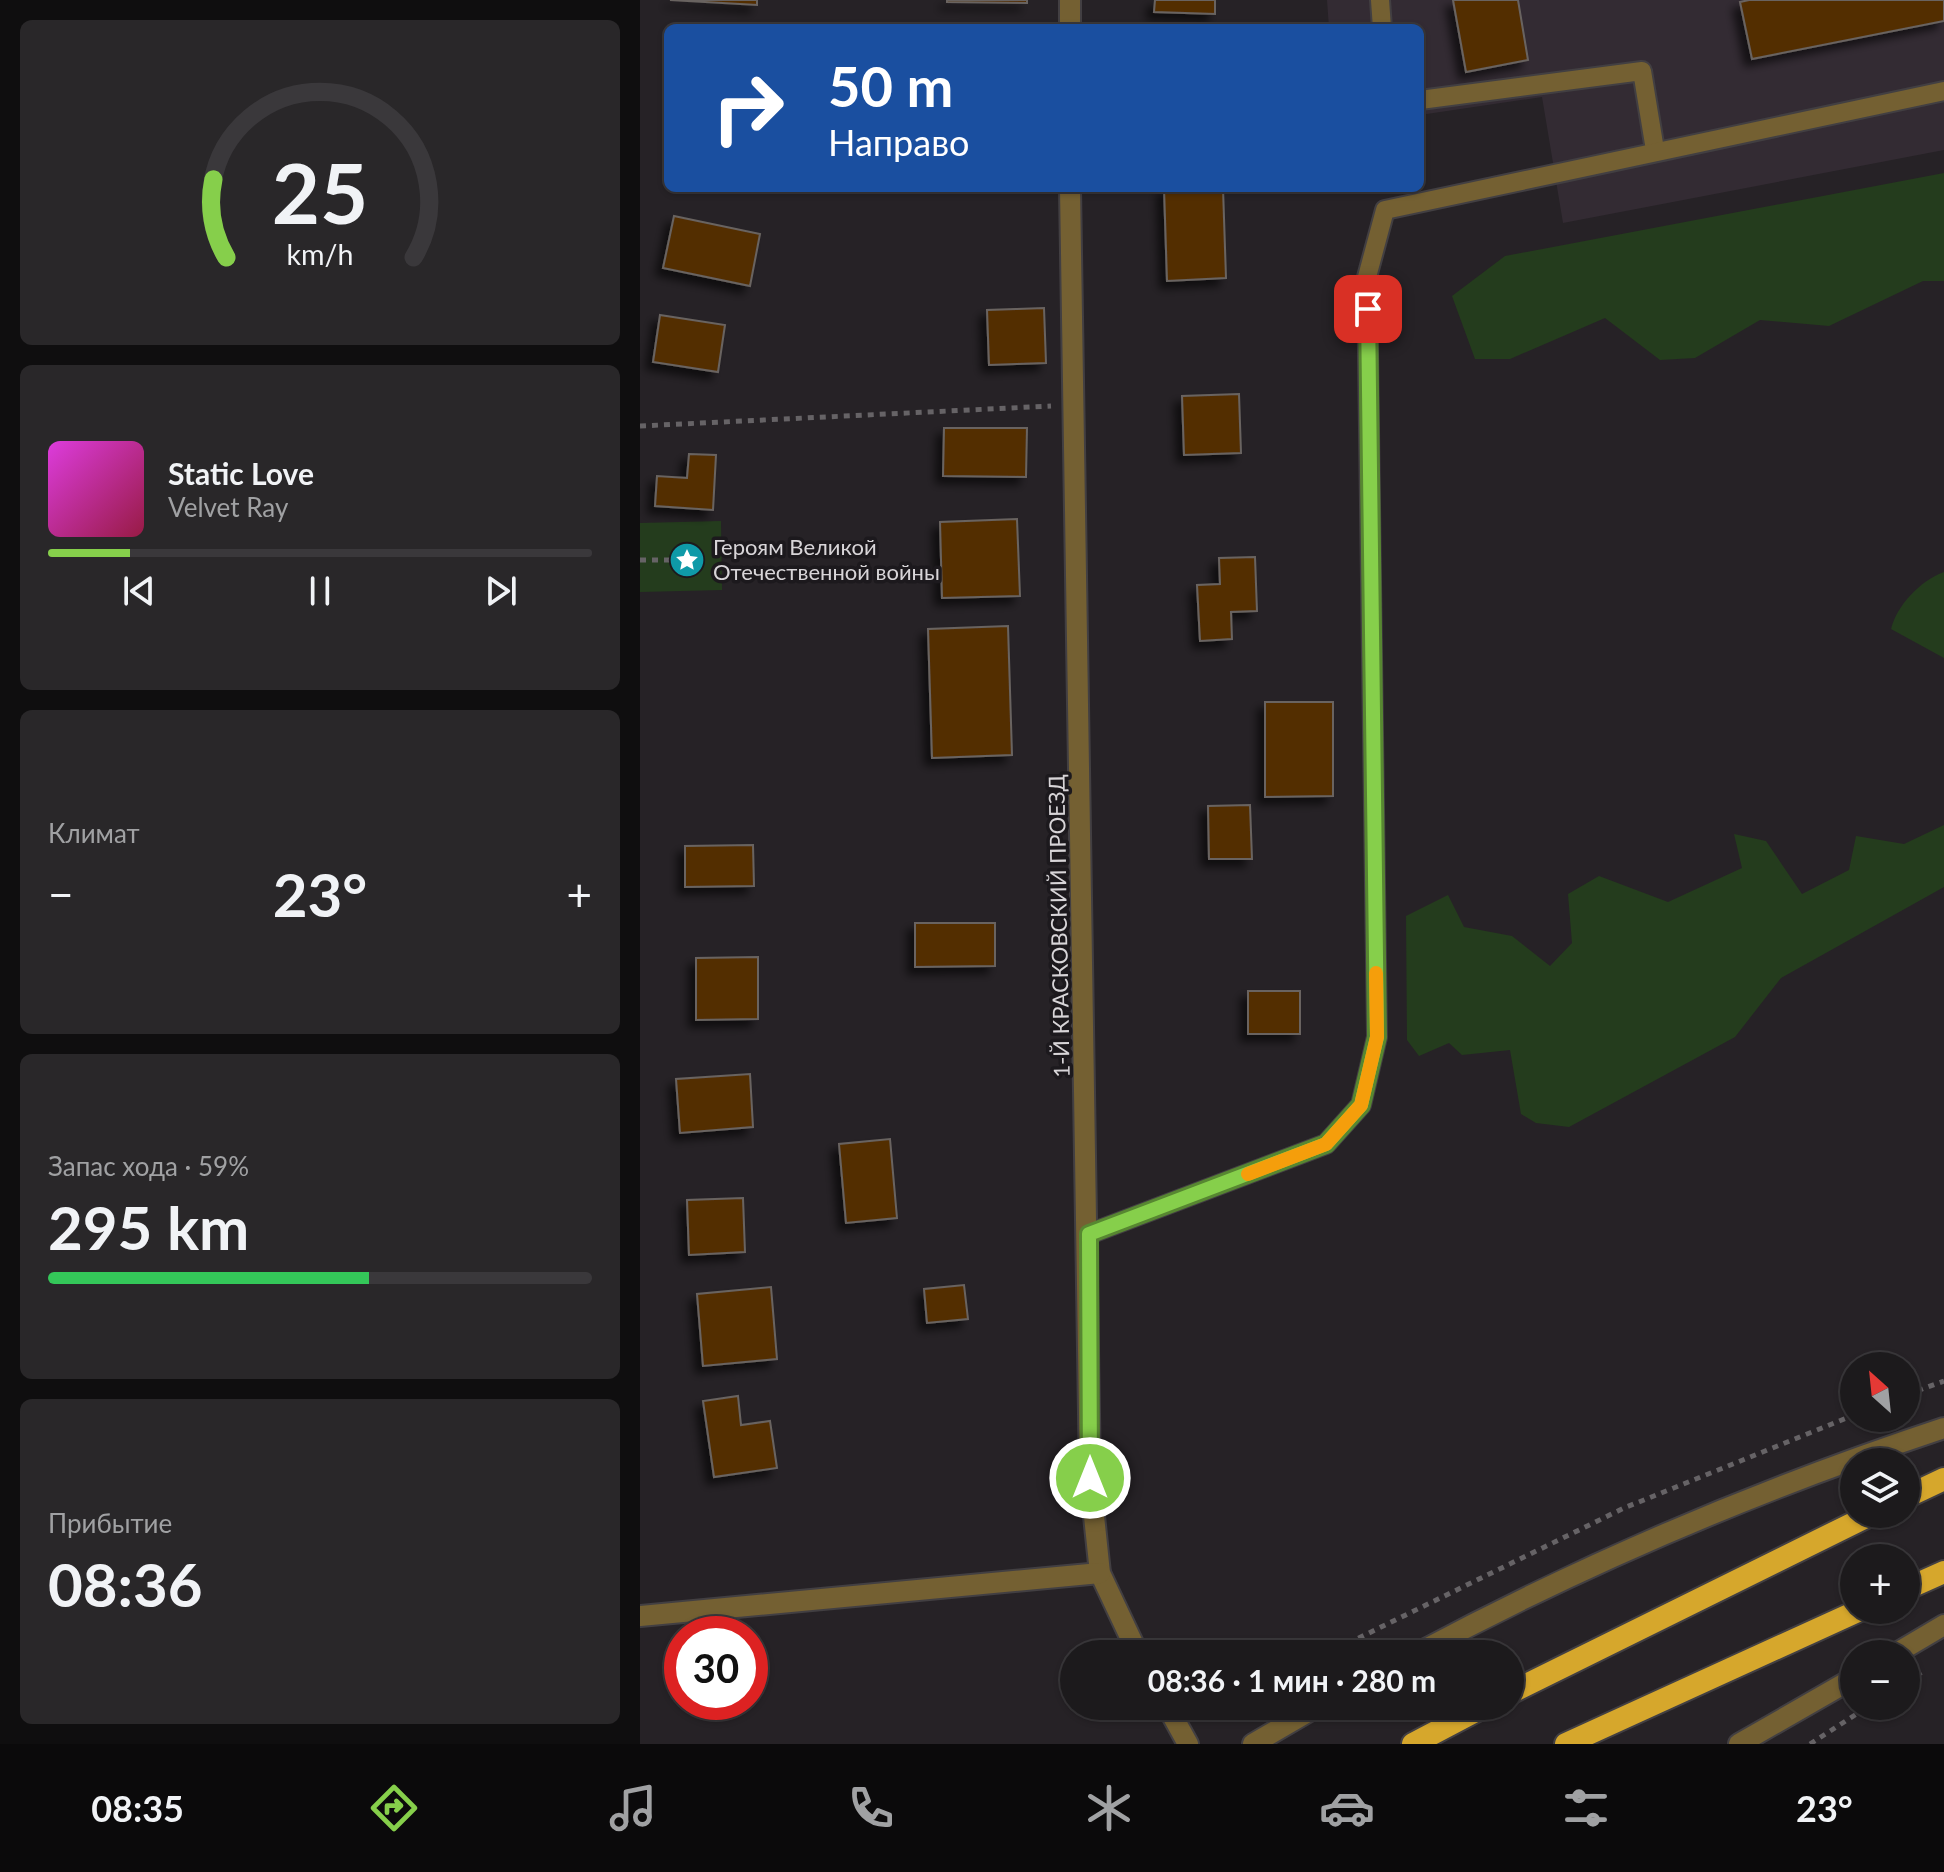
<!DOCTYPE html>
<html lang="ru">
<head>
<meta charset="utf-8">
<style>
  :root { --surface:#1c1a1c; --page:#292729; --text:#f1f3f6; --muted:#a0a1a3; --line:#3a383b; --accent:#86cf4b }
  body { margin:0; font-family:Lato,sans-serif; background:var(--page); color:var(--text); height:100vh; display:flex; flex-direction:column; font-size:30px; white-space:nowrap }
  * { box-sizing:border-box; margin:0 }
  p { font-size:26px; color:var(--muted) }
  .icon { flex:none; width:44px; height:44px; fill:none; stroke:currentColor; stroke-width:2; stroke-linecap:round; stroke-linejoin:round }
  .map { position:relative; flex:1; overflow:hidden }
  .panel { display:flex; flex-direction:column; gap:20px; padding:20px; background:#0f0e0f; width:640px }
  .panel>* { flex:none }
  .hud { position:absolute; left:24px; top:24px; width:760px; height:168px; border-radius:12px; box-shadow:0 2px 6px #0004,0 0 0 2px var(--line); background:#1a4fa0; color:#fff; overflow:hidden }
  .needle { width:52px; rotate:333deg }
  .tools { position:absolute; left:1200px; top:1352px; display:grid; gap:16px }
  .tools a { display:grid; place-items:center; width:80px; height:80px; border-radius:50%; background:var(--surface); box-shadow:0 2px 6px #0004,0 0 0 2px var(--line); font-size:40px }
  .speed { position:absolute; left:24px; top:1616px; display:flex; gap:16px; font-size:40px; font-weight:700; text-align:center }
  .speed>* { display:grid; place-content:center; width:104px; height:104px; border-radius:50%; background:var(--surface); box-shadow:0 2px 6px #0004,0 0 0 2px var(--line); line-height:1 }
  .speed .limit { border:12px solid #d22; background:#fff; color:#111 }
  .pin { position:absolute; display:grid; place-items:center; width:68px; height:68px; color:#fff; margin:-34px; border-radius:16px; box-shadow:0 4px 12px #0006 }
  .me { position:absolute; width:88px; margin:-44px; rotate:0deg; stroke-linejoin:round; filter:drop-shadow(0 0 6px #0008) }
  .turn { display:flex; align-items:center; gap:28px; height:168px; padding:0 32px; font-size:36px }
  .turn .icon { width:104px; height:104px; stroke-width:2.5 }
  .turn b { display:block; font-size:56px; line-height:68px }
  .big { font-size:60px; font-weight:700; line-height:1.1 }
  .panel .card { flex:1; display:flex; flex-direction:column; justify-content:center; gap:12px; min-width:0; padding:0 28px; border-radius:12px; background:var(--page) }
  .panel .dial { align-items:center; gap:0 }
  .dial svg { height:208px; overflow:visible; fill:none; stroke:var(--line); stroke-width:7; stroke-linecap:round; text-anchor:middle }
  .dial text { fill:var(--text); stroke:none }
  .song { display:flex; align-items:center; gap:24px }
  .cover { width:96px; height:96px; border-radius:12px; background:linear-gradient(135deg,hsl(300 70% 55%),hsl(340 70% 35%)) }
  .played { height:8px; border-radius:4px; background:linear-gradient(90deg,var(--accent) 15%,var(--line) 15%) }
  .keys { display:flex; justify-content:space-around; direction:ltr }
  .heat { display:flex; justify-content:space-between; align-items:center; font-size:44px; direction:ltr }
  .charge { height:12px; border-radius:6px; background:linear-gradient(90deg,#34c759 59%,var(--line) 0) }
  .trip { position:absolute; left:420px; top:1640px; width:464px; height:80px; border-radius:40px; background:var(--surface); box-shadow:0 2px 6px #0004,0 0 0 2px var(--line); font-weight:700; line-height:80px; text-align:center }
  .tabs { display:flex; height:128px; justify-content:space-around; align-items:center; background:#0b0a0b; color:var(--muted) }
  .tabs .icon { width:56px; height:56px }
  .tabs .current { color:var(--accent) }
  .tabs b { font-size:36px; color:var(--text) }
  main { display:flex; flex:1; min-height:0 }
  .map>svg:first-child { display:block }
</style>
</head>
<body>
<main>
<section class="panel">
<div class="card dial"><svg viewBox="0 0 100 80">
<path d="M14 69A42 42 0 1 1 86 69"/>
<path d="M14 69A42 42 0 0 1 9 39" stroke="#86cf4b"/>
<text x="50" y="56" font-size="32" font-weight="700">25</text>
<text x="50" y="72" font-size="11">km/h</text>
</svg></div>
<div class="card">
<div class="song"><i class="cover"></i><div><b>Static Love</b><p>Velvet Ray</p></div></div>
<div class="played"></div>
<div class="keys"><svg class="icon" aria-label="previous" viewBox="0 0 24 24"><path d="M18 5L8 12l10 7zM5 5v14"/></svg><svg class="icon" aria-label="pause" viewBox="0 0 24 24"><path d="M8 5v14M16 5v14"/></svg><svg class="icon" aria-label="next" viewBox="0 0 24 24"><path d="M6 5l10 7-10 7zM19 5v14"/></svg></div>
</div>
<div class="card"><p>Климат</p>
<div class="heat"><a>−</a><b class="big">23°</b><a>+</a></div>
</div>
<div class="card"><p>Запас хода · 59%</p><b class="big">295 km</b><div class="charge"></div></div>
<div class="card"><p>Прибытие</p><b class="big">08:36</b></div>
</section>
<div class="map">
<svg width="1304" height="1744" viewBox="0 0 1304 1744">
  <defs>
    <filter id="shadow"><feDropShadow dx="-7" dy="7" stdDeviation="4" flood-color="#0009"/></filter>
  </defs>
  <rect width="100%" height="100%" fill="#262226"/>
  <polygon fill="#332b33" points="687,0 1304,0 1304,150 923,223 902,97 780,115 780,28 689,28"/>
  <g fill="#243c1d">
    <polygon points="1304,173 1304,281 1283,281 1189,326 1120,320 1055,358 1020,360 965,318 870,359 835,359 812,296 865,256"/>
    <polygon points="81,521 82,590 0,592 0,523"/>
    <path d="M1304 572V658L1251 629C1257 605 1280 581 1304 572Z"/>
    <polygon points="1304,825 1304,887 1141,978 1095,1037 929,1127 896,1123 881,1114 870,1050 822,1055 809,1043 779,1056 767,1040 766,916 808,895 824,927 872,936 910,966 932,943 928,894 959,876 1028,902 1102,868 1094,834 1126,841 1162,894 1209,870 1216,836 1264,844"/>
  </g>
  <g fill="#532e06" stroke="#696460" stroke-width="2" filter="url(#shadow)">
    <polygon points="30,0 117,0 117,5"/>
    <polygon points="307,0 387,0 387,3 307,2"/>
    <polygon points="515,0 575,0 575,14 514,12"/>
    <polygon points="813,0 878,0 888,60 826,72"/>
    <polygon points="1109,0 1304,0 1304,21 1112,59 1100,2"/>
    <polygon points="524,188 583,188 586,278 527,281"/>
    <polygon points="34,216 120,234 110,286 23,268"/>
    <polygon points="404,308 406,363 349,365 347,310"/>
    <polygon points="20,315 85,325 78,372 13,362"/>
    <polygon points="599,394 601,453 544,455 542,396"/>
    <polygon points="304,428 387,428 386,477 303,476"/>
    <polygon points="49,454 76,455 73,510 15,506 17,476 47,478"/>
    <polygon points="377,519 380,596 302,598 300,522"/>
    <polygon points="615,557 617,611 591,612 592,639 560,641 557,585 580,584 579,558"/>
    <polygon points="368,626 372,755 292,758 288,629"/>
    <polygon points="625,702 693,702 693,796 625,797"/>
    <polygon points="610,805 612,859 569,859 568,806"/>
    <polygon points="113,845 114,886 45,887 45,846"/>
    <polygon points="275,923 355,923 355,966 275,967"/>
    <polygon points="118,957 118,1019 56,1020 56,958"/>
    <rect x="608" y="991" width="52" height="43"/>
    <polygon points="110,1074 113,1127 40,1133 36,1079"/>
    <polygon points="250,1139 257,1218 206,1223 199,1144"/>
    <polygon points="103,1198 105,1252 49,1255 47,1200"/>
    <polygon points="324,1285 328,1319 287,1323 284,1289"/>
    <polygon points="131,1287 137,1359 63,1366 57,1294"/>
    <polygon points="98,1396 101,1425 130,1421 137,1468 74,1477 63,1401"/>
  </g>
  <g fill="none" stroke-linecap="round" stroke-linejoin="round">
    <defs>
      <g id="service">
        <polyline points="740,0 742,28"/>
        <polyline points="780,100 1002,71 1015,150"/>
        <polyline points="449,1234 686,1144 721,1105 737,1037 727,277 745,210 1304,91"/>
      </g>
      <g id="minor">
        <polyline points="430,28 430,0"/>
        <polyline points="430,188 450,1478 460,1573 498,1654"/>
        <polyline points="0,1616 460,1573"/>
        <polyline points="527,1706 548,1744"/>
      </g>
      <g id="tertiary">
        <path d="M776 1654C944 1564 1123 1488 1304 1428"/>
        <polyline points="1255,1654 1304,1625"/>
        <polyline points="613,1744 678,1706"/>
        <polyline points="1099,1744 1214,1678"/>
      </g>
      <g id="trunk">
        <polyline points="1266,1497 1304,1479"/>
        <polyline points="1266,1589 1304,1572"/>
        <polyline points="870,1693 1232,1514"/>
        <polyline points="773,1744 845,1706"/>
        <polyline points="926,1744 1220,1610"/>
      </g>
    </defs>
    <use href="#service" stroke="#423f42" stroke-width="22"/>
    <use href="#minor" stroke="#423f42" stroke-width="24"/>
    <use href="#tertiary" stroke="#423f42" stroke-width="24"/>
    <use href="#trunk" stroke="#423f42" stroke-width="26"/>
    <g stroke="#666366" stroke-width="5" stroke-dasharray="6 6" stroke-linecap="butt">
      <polyline points="0,426 411,406"/>
      <polyline points="0,560 47,560"/>
      <polyline points="1266,1395 1304,1381"/>
      <polyline points="686,1654 984,1508 1214,1415"/>
      <polyline points="1266,1682 1282,1672"/>
      <polyline points="564,1718 588,1706"/>
      <polyline points="1170,1744 1229,1706"/>
    </g>
    <use href="#service" stroke="#746032" stroke-width="18"/>
    <use href="#minor" stroke="#746032" stroke-width="20"/>
    <use href="#tertiary" stroke="#746032" stroke-width="20"/>
    <use href="#trunk" stroke="#d6a72c" stroke-width="22"/>
  </g>
  <g fill="none" stroke-linecap="round" stroke-linejoin="round">
    <defs>
      <polyline id="route" points="450,1478 449,1234 686,1144 721,1105 737,1037 728,309"/>
    </defs>
    <use href="#route" stroke="#578731" stroke-width="20"/>
    <use href="#route" stroke="#86cf4b" stroke-width="14"/>
    <polyline stroke="#f59e0b" stroke-width="14" points="608,1174 686,1144 721,1105 737,1037 736,973"/>
  </g>
  <defs>
    <symbol id="sight-disc" viewBox="-11 -11 22 22"><circle r="9.5" fill="#0f9aa8" stroke="#1c191d"/><path d="M0-6L1.8-2.2L6-1.7L2.9 1.2L3.7 5.4L0 3.3L-3.7 5.4L-2.9 1.2L-6-1.7L-1.8-2.2Z" fill="#fff"/></symbol>
  </defs>
  <g fill-rule="evenodd">
    <use href="#sight-disc" x="27" y="540" width="40" height="40"/>
  </g>
  <g text-anchor="middle" stroke-width="7" stroke-linejoin="round" paint-order="stroke">
    <g font-size="22" fill="#d8d5d8" stroke="#1c191d" text-anchor="start">
      <text x="73" y="555">Героям Великой<tspan x="73" dy="25">Отечественной войны</tspan></text>
    </g>
    <g font-size="22" fill="#d8d5d8" stroke="#1c191d">
      <text transform="translate(419 926) rotate(-91)" y="8">1-Й КРАСКОВСКИЙ ПРОЕЗД</text>
    </g>
  </g>
</svg>
<div class="tools">
<a><svg class="needle" viewBox="-14 -14 28 28"><path d="M0-13l5 13h-10z" fill="#e53935"/><path d="M0 13l5-13h-10z" fill="#a0a1a3"/></svg></a>
<a><svg class="icon" aria-label="layers" viewBox="0 0 24 24"><path d="M12 4l9 5-9 5-9-5zM3 14l9 5 9-5"/></svg></a>
<a>+</a>
<a>−</a>
</div>
<div class="speed"><div class="limit">30</div></div>
<div class="pin" style="left:728px;top:309px;background:#d93025"><svg class="icon" aria-label="arrive" viewBox="0 0 24 24"><path d="M6 21V4h12l-3 4 3 4H6"/></svg></div>
<svg class="me" style="left:450px;top:1478px" viewBox="-20 -20 40 40"><circle r="17" fill="#86cf4b" stroke="#fff" stroke-width="3"/><path d="M0-11L8 9 0 5-8 9z" fill="#fff"/></svg>
<div class="trip">08:36 · 1 мин · 280 m</div>
<div class="hud">
<div class="turn"><svg class="icon" aria-label="right" viewBox="0 0 24 24"><path d="M7 20v-9h11M14 6l5 5-5 5"/></svg><div><b>50 m</b>Направо</div></div>
</div>
</div>
</main>
<nav class="tabs">
<b>08:35</b>
<svg class="icon current" aria-label="directions" viewBox="0 0 24 24"><path d="M12 3l9 9-9 9-9-9zM9 14v-3h6M13 9l2 2-2 2"/></svg>
<svg class="icon" aria-label="music" viewBox="0 0 24 24"><path d="M9 18V5l10-2v13"/><circle cx="6" cy="18" r="3"/><circle cx="16" cy="16" r="3"/></svg>
<svg class="icon" aria-label="phone" viewBox="0 0 24 24"><path d="M5 4h4l2 5-3 2q2 4 5 5l2-3 5 2v4C11 20 4 13 5 4z"/></svg>
<svg class="icon" aria-label="climate" viewBox="0 0 24 24"><path d="M12 3v18M4 7l16 10M4 17L20 7"/></svg>
<svg class="icon" aria-label="car" viewBox="0 0 24 24"><path d="M5 17H2v-5l4-1 3-4h7l3 4 3 1v5h-3M9 17h6M6 11h13"/><circle cx="7" cy="17" r="2"/><circle cx="17" cy="17" r="2"/></svg>
<svg class="icon" aria-label="filters" viewBox="0 0 24 24"><path d="M4 7h16M4 17h16"/><circle cx="9" cy="7" r="2"/><circle cx="15" cy="17" r="2"/></svg>
<b>23°</b>
</nav>
</body>
</html>
